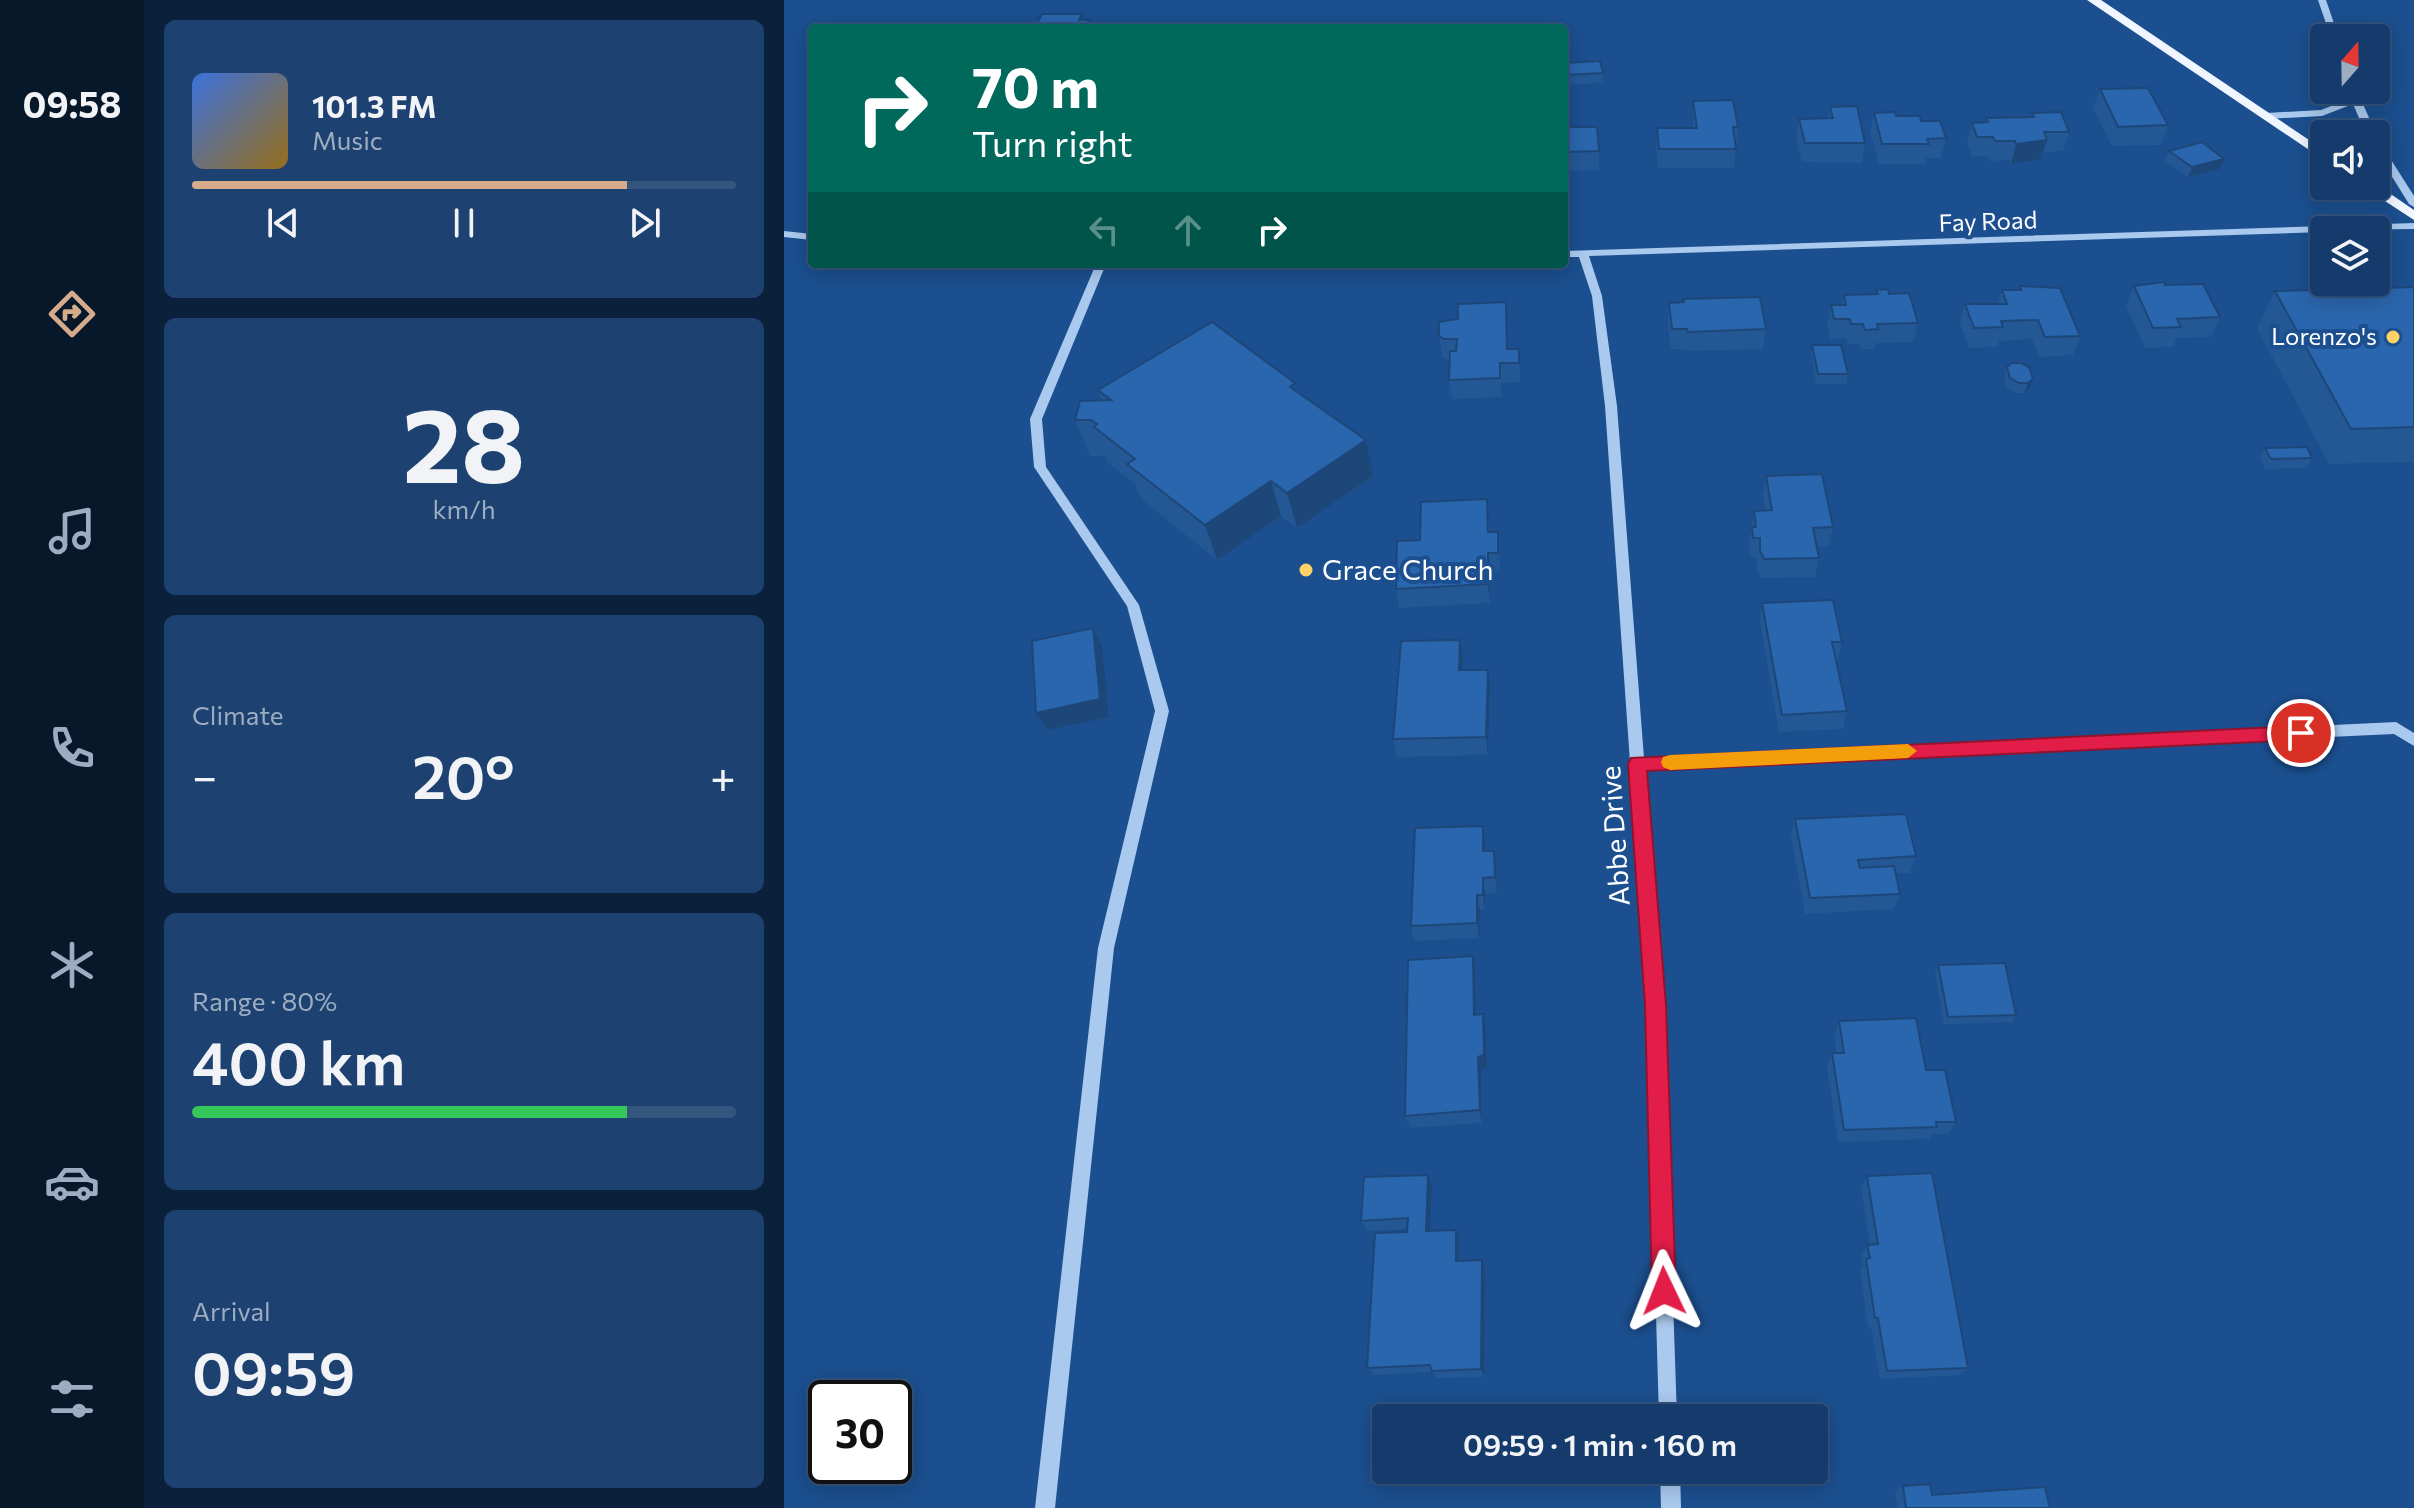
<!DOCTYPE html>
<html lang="en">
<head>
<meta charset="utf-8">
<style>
  :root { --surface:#143b6b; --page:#1d4271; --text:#f1f3f6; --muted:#9dadc1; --line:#33557e; --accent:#d6ab8b }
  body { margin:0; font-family:Commissioner,sans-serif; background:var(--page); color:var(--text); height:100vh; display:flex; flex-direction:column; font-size:30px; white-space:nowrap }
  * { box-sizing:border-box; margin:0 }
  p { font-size:26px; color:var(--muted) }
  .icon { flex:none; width:44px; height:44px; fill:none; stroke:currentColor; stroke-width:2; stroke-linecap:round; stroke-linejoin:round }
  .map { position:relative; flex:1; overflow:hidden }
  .sheet { display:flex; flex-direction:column; gap:20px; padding:20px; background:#0b203b; width:640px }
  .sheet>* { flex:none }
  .hud { position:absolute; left:24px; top:24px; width:760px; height:244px; border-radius:8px; box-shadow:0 4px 20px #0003,0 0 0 2px var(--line); background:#00695c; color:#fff; overflow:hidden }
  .needle { width:52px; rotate:20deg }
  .tools { position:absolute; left:1526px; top:24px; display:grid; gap:16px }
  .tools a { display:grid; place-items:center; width:80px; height:80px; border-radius:8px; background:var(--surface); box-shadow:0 4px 20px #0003,0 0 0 2px var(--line); font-size:40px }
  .speed { position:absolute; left:24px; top:1380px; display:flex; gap:16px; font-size:40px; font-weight:700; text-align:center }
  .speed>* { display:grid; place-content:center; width:104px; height:104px; border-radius:50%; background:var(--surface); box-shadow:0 4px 20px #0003,0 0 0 2px var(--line); line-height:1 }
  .speed .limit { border:4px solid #111; border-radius:12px; background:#fff; color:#111 }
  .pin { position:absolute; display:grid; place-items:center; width:68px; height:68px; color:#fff; margin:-34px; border:4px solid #fff; border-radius:50%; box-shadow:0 2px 8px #0007 }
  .me { position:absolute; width:88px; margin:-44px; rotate:358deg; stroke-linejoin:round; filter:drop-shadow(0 0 6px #0008) }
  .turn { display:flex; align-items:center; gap:28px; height:168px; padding:0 32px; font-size:36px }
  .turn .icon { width:104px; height:104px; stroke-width:2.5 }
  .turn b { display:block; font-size:56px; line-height:68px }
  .lanes { display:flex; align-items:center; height:76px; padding:0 32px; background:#0003; justify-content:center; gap:40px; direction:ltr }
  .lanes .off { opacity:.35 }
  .big { font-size:60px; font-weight:600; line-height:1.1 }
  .sheet .widget { flex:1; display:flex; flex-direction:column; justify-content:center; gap:12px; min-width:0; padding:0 28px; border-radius:12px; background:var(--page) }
  .sheet .dial { align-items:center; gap:0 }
  .dial b { font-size:104px; line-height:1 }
  .song { display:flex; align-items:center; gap:24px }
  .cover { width:96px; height:96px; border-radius:12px; background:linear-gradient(135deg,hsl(220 70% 55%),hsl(40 70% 35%)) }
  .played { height:8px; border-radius:4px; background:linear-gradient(90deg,var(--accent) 80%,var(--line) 80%) }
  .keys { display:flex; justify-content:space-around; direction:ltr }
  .heat { display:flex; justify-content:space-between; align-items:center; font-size:44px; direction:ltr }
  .charge { height:12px; border-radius:6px; background:linear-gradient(90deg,#34c759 80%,var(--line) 0) }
  .trip { position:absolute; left:588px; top:1404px; width:456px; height:80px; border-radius:8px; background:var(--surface); box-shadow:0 4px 20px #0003,0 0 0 2px var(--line); font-weight:600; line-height:80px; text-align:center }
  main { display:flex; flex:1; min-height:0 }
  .menu { display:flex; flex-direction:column; width:144px; justify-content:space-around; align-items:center; background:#08182b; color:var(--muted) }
  .menu .icon { width:56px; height:56px }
  .menu .current { color:var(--accent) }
  .menu b { font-size:36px; color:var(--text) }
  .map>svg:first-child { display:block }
</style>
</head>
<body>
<main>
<nav class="menu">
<b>09:58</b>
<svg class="icon current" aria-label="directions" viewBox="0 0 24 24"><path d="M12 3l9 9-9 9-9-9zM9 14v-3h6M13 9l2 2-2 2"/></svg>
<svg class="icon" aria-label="music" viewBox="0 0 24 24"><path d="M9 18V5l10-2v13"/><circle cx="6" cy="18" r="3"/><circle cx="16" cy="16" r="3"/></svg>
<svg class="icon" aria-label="phone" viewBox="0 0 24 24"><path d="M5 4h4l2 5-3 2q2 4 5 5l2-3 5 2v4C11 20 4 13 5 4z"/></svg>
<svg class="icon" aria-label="climate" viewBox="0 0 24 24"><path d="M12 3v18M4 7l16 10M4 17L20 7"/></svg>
<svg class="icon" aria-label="car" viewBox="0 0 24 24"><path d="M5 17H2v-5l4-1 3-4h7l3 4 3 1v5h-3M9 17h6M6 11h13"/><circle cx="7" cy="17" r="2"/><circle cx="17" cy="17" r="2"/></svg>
<svg class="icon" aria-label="filters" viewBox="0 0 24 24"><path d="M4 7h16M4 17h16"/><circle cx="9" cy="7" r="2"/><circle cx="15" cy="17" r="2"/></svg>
</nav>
<section class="sheet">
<div class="widget">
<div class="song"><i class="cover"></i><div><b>101.3 FM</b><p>Music</p></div></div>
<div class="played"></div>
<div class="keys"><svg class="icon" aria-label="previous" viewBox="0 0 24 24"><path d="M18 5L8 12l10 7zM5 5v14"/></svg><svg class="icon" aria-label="pause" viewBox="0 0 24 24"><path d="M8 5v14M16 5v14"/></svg><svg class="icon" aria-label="next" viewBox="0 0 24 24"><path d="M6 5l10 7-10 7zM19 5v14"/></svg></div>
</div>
<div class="widget dial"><b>28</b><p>km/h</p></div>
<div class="widget"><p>Climate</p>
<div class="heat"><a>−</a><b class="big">20°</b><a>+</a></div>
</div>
<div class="widget"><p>Range · 80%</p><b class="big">400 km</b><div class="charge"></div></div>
<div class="widget"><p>Arrival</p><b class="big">09:59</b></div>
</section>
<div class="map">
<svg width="1630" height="1508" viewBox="0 0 1630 1508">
  <rect width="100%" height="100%" fill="#1b4f8f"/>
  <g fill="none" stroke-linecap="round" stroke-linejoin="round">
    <g fill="#a9c9ee" fill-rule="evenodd">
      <polygon points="1534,0 1542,0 1555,38 1547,38"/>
      <polygon points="1563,90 1573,90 1592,134 1582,134 1569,104 1538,116 1482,119 1477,116 1482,113 1537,110 1567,98"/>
      <polygon points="1592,141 1597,144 1630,196 1630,207 1625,204 1592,151"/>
      <polygon points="1630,223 1630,229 1540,230 1540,232 805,256 818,296 833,406 860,758 1612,722 1630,733 1630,746 1610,734 861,769 879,1005 893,1418 875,1418 863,1005 821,406 808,296 795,257 780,257 780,251"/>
      <polygon points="0,231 28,234 28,240 0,237"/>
      <polygon points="312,264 322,264 258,419 262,467 355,605 385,711 330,948 271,1508 251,1508 314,948 371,711 343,606 250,467 246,419"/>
      <polygon points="876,1470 896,1470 897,1508 877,1508"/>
    </g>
    <g fill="#f0f6ff" fill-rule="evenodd">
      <polygon points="1303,0 1317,0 1540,150 1540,160"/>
      <polygon points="1592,184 1630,210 1630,220 1578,186"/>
    </g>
  </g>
  <g fill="#245895">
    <polygon points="780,63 819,73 819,83 782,85"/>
    <polygon points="1316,89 1384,125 1377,145 1328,146 1309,108"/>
    <polygon points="909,101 954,127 950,168 874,168 872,148 873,128 909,128"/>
    <polygon points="1046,107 1081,143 1078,163 1018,162 1012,139 1015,119 1044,118"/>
    <polygon points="1090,113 1137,121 1162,138 1157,158 1142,158 1141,164 1095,164 1086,132"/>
    <polygon points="1248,113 1285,132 1279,151 1260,152 1257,159 1227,164 1225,160 1206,161 1204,156 1188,157 1183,142 1188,123 1201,122 1202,118 1247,117"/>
    <polygon points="780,117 787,127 815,151 815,170 780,171"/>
    <polygon points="1385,151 1440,159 1436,169 1404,177 1381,161"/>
    <polygon points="1381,285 1436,317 1427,337 1392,338 1389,347 1361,348 1342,306 1350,286"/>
    <polygon points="1236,286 1296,336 1289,355 1255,357 1248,339 1215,341 1213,347 1185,348 1176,323 1181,304 1214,304 1218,290 1235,290"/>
    <polygon points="1630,287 1630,462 1545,464 1473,328 1491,291"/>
    <polygon points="1092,290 1105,294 1134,323 1129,342 1092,343 1090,349 1077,349 1076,344 1063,344 1062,338 1046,339 1043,325 1047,305 1058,305 1060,295 1092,294"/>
    <polygon points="899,299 982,329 979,349 902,351 902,349 887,349 884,323 885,303 899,302"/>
    <polygon points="722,302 724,349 735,349 736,382 717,383 718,397 668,399 665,380 666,359 662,359 658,356 655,336 674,319"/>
    <polygon points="1028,345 1064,374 1062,384 1032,384 1027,355"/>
    <polygon points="1237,363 1245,389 1240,393 1232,393 1223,388 1220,377 1223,367"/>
    <polygon points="314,390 513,392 589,476 513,528 497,516 433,560 357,499 351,484 324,463 321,456 306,456 291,420 318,401"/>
    <polygon points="1481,448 1528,458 1522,468 1481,469 1476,458"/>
    <polygon points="982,476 1049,527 1045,546 1033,546 1035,558 1031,577 977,578 973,570 973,557 967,557 965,546 970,511 982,511 979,495"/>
    <polygon points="705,518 706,532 715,551 716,571 706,572 706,603 615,608 612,589 636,540"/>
    <polygon points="978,603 1058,642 1054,660 1052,660 1063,711 1059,729 995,732 976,621"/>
    <polygon points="679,658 678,670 706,688 704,755 613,757 609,739"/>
    <polygon points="1011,819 1132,856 1126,873 1112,873 1116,894 1110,909 1021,914 1007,836"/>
    <polygon points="699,826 701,851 712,867 713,893 701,894 701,910 696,910 695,938 630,941 627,926"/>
    <polygon points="689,956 691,971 692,1015 699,1014 702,1028 703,1068 697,1070 698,1123 626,1128 621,1116"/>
    <polygon points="1154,965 1232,1015 1228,1022 1160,1024 1151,972"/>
    <polygon points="1055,1021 1142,1070 1172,1122 1164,1134 1148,1134 1145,1139 1054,1142 1043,1067 1048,1053 1053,1053 1050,1035"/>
    <polygon points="1083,1176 1184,1368 1175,1375 1096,1379 1087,1327 1084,1327 1076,1269 1079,1265 1077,1255 1083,1245 1086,1245 1077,1187"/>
    <polygon points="648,1186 647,1231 675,1241 675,1261 698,1260 701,1270 700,1377 652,1378 649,1372 589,1375 583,1368 623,1229 583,1231 577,1221"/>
    <polygon points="1119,1486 1148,1495 1266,1508 1114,1508 1111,1491"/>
  </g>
  <g fill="#1d4779">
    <polygon points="298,14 302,26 305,20 307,28 298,28 295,20"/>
    <polygon points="1263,140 1257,159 1227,164 1232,144"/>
    <polygon points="1440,159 1436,169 1404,177 1408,167"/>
    <polygon points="1249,379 1245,389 1240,393 1244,383"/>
    <polygon points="582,440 589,476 513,528 503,493"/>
    <polygon points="487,481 497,516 433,560 421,525"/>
    <polygon points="704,553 706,572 706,603 704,584"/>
    <polygon points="309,628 318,647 325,717 263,730 252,713"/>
    <polygon points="676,640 679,658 677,688 675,670"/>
    <polygon points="704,670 706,688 704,755 702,737"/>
    <polygon points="699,826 701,842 701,868 699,851"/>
    <polygon points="710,851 712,867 713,893 711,877"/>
    <polygon points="699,878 701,894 701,910 699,895"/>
    <polygon points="693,895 696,910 695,938 693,923"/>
    <polygon points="689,956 691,971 692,1029 690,1015"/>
    <polygon points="699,1014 702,1028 703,1068 697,1070 698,1123 696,1110 694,1057"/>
    <polygon points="644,1175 648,1186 646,1241 642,1231"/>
    <polygon points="672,1230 675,1241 675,1271 672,1261"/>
    <polygon points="698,1260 701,1270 700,1377 697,1369"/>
  </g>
  <g fill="#2a66ad" stroke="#1d4779" stroke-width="2">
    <polygon points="258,14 298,14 295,20 305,20 301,28 218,28 221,23 243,23 241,26 251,27"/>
    <polygon points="816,61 819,73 782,75 780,63"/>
    <polygon points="1364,88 1384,125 1334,127 1316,89"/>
    <polygon points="949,100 954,127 949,127 952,149 875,149 873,128 913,128 909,101"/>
    <polygon points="1073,106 1081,143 1021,143 1015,119 1049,118 1046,107"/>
    <polygon points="1111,112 1112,116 1136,116 1137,121 1156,121 1162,138 1143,139 1145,144 1098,144 1090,113"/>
    <polygon points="1277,112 1285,132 1260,132 1263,140 1232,144 1231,141 1211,141 1209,137 1193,137 1188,123 1204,122 1202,118 1250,117 1248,113"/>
    <polygon points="780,117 785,117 787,127 813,127 815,151 780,152"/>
    <polygon points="1418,142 1440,159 1408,167 1385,151"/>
    <polygon points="1380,282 1381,285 1419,284 1436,317 1393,319 1397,327 1369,328 1350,286"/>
    <polygon points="1236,286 1276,288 1296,336 1261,337 1254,320 1217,321 1219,327 1190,328 1181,304 1223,304 1218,290 1237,290"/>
    <polygon points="1630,287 1630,427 1567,429 1491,291"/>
    <polygon points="1104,289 1105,294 1125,293 1134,323 1093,324 1094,329 1081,330 1079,324 1067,324 1066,319 1050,319 1047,305 1062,305 1060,295 1094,294 1092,290"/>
    <polygon points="976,297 982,329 904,332 903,329 888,329 885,303 900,302 899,299"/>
    <polygon points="722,302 723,349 735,349 735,363 716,363 716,378 665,380 666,351 672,351 673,339 660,339 655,336 655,322 674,319 674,304"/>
    <polygon points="428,322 511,383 506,387 582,440 503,493 487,481 421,525 343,464 351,459 310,427 313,424 307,420 291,420 296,401 327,400 314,390"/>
    <polygon points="1028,345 1057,345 1064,374 1034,374"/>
    <polygon points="1228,363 1237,363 1245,367 1249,379 1244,383 1235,383 1226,378 1223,367"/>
    <polygon points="1523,447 1528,458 1487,459 1481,448"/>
    <polygon points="1038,474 1049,527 1029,528 1035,558 980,559 976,551 976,538 969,538 968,527 972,527 970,511 988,510 982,476"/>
    <polygon points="703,499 704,532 714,532 714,553 704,553 704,584 612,589 613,541 636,540 637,502"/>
    <polygon points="1049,600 1058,642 1048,642 1063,711 998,715 978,603"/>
    <polygon points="309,628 316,699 252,713 248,641"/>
    <polygon points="676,640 675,670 704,670 702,737 609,739 617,641"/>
    <polygon points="1122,814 1132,856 1074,860 1076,868 1110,866 1116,894 1026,898 1011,819"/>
    <polygon points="699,826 699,851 710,851 711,877 699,878 699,895 693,895 693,923 627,926 631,828"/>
    <polygon points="689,956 690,1015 699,1014 700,1055 694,1057 696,1110 621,1116 624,960"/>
    <polygon points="1221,963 1232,1015 1164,1017 1154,965"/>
    <polygon points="1132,1018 1142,1070 1161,1070 1172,1122 1152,1122 1153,1127 1060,1130 1048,1053 1060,1053 1055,1021"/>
    <polygon points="1148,1173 1184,1368 1103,1371 1094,1318 1091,1318 1082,1259 1086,1258 1083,1245 1094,1244 1083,1176"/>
    <polygon points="644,1175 642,1231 672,1230 672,1261 698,1260 697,1369 648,1371 646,1365 583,1368 591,1233 623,1232 624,1218 577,1221 580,1177"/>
    <polygon points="1146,1484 1148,1495 1261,1487 1266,1508 1122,1508 1119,1486"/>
  </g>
  <polygon fill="#e11d48" stroke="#92132f" stroke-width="2" points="1517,726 1526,733 1517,740 863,771 882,1005 892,1291 888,1299 880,1303 872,1299 868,1291 861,1005 844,764 847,758"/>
  <polygon fill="#f59e0b" points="1124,744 1133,751 1124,758 886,770 879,767 877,762 879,757 886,755"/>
  <g fill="#ffd166" stroke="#1b4f8f" stroke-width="3">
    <circle cx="1609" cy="337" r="8"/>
    <circle cx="522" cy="570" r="8"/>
  </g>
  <g text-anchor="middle" stroke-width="8" stroke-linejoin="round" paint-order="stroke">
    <g font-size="24" fill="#fff" stroke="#1b4f8f">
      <text transform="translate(1204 222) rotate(-2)" y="8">Fay Road</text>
    </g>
    <g font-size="24" fill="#fff" stroke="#1b4f8f" text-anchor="end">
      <text x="1593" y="345">Lorenzo's</text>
    </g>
    <g font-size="28" fill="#fff" stroke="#1b4f8f" text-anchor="start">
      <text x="538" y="580">Grace Church</text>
    </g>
    <g font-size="28" fill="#fff" stroke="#1b4f8f">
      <text transform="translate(831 836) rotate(-94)" y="10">Abbe Drive</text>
    </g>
  </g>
</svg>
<div class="tools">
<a><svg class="needle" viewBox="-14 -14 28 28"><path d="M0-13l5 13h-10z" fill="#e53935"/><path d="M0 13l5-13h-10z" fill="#9dadc1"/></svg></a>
<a><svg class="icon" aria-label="sound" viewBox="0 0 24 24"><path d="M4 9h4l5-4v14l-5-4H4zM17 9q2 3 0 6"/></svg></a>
<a><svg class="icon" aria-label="layers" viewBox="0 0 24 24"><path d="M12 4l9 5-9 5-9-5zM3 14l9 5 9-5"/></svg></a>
</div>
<div class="speed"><div class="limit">30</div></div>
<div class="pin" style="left:1517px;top:733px;background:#d93025"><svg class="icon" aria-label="arrive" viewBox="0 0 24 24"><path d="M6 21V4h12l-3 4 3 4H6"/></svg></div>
<svg class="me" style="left:880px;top:1291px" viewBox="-20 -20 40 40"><path d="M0-17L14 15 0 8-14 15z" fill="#e11d48" stroke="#fff" stroke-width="4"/></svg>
<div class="trip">09:59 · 1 min · 160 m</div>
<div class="hud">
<div class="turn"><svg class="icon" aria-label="right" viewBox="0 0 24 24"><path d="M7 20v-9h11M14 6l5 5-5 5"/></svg><div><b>70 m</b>Turn right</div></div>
<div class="lanes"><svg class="icon off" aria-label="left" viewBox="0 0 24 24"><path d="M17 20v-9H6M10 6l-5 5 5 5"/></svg><svg class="icon off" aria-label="ahead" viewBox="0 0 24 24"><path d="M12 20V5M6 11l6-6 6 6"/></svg><svg class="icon" aria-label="right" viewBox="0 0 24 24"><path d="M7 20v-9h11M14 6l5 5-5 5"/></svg></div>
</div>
</div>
</main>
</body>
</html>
